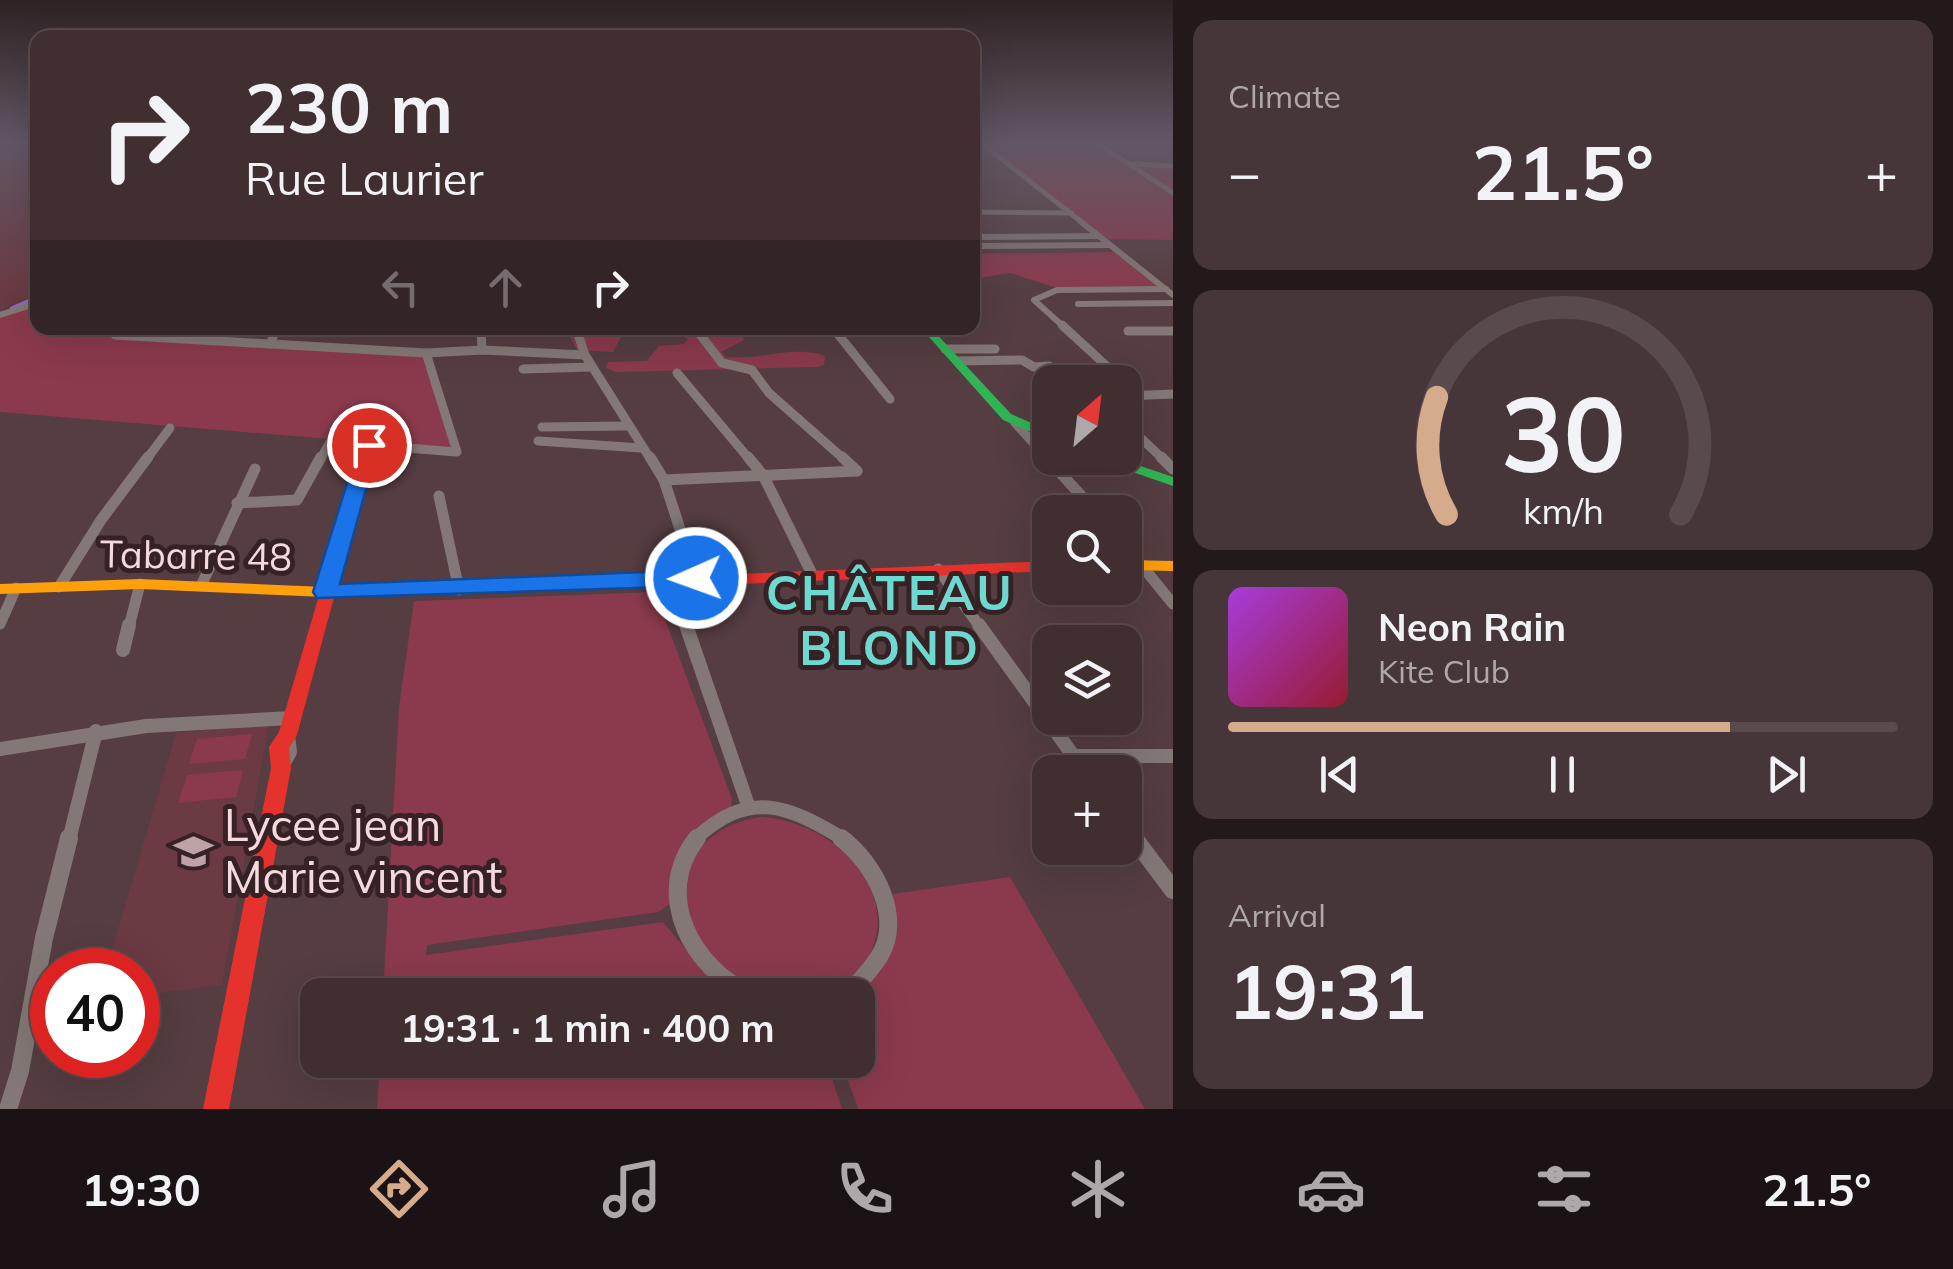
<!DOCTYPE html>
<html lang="en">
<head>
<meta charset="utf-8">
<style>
  :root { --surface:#402e31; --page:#473639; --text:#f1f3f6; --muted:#aea8ab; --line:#594a4d; --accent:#d6ab8b }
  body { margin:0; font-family:Mulish,sans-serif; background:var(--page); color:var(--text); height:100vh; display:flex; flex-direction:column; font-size:38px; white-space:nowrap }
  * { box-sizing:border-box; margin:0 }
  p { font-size:32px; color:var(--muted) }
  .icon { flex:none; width:55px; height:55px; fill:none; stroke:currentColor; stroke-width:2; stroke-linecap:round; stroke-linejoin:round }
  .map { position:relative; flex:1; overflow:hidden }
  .details { display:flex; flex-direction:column; gap:20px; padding:20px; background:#23191b; width:780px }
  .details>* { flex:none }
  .guide { position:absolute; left:30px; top:30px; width:950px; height:305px; border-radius:20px; box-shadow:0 10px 40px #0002,0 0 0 2px var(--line); background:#402e31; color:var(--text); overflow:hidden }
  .needle { width:65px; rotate:28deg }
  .controls { position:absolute; left:1032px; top:365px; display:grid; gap:20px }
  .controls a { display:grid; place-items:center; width:110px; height:110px; border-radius:20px; background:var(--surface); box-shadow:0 10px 40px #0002,0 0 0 2px var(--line); font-size:50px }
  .speed { position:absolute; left:30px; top:948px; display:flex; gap:20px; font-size:50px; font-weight:700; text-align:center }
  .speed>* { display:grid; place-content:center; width:130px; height:130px; border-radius:50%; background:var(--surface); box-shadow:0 10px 40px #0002,0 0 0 2px var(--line); line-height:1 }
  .speed .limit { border:15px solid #d22; background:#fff; color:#111 }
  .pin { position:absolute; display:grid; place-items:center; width:85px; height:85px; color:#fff; margin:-42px; border:5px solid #fff; border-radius:50%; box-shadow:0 2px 10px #0007 }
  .me { position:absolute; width:110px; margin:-55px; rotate:268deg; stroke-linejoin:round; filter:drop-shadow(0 0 8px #0008) }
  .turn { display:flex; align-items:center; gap:35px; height:210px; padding:0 50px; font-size:45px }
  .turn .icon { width:130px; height:130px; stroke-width:2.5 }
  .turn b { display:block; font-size:70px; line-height:85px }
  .lanes { display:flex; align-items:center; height:95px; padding:0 50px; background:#0003; justify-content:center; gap:50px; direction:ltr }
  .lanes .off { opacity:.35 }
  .big { font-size:75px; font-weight:700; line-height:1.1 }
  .details .tile { flex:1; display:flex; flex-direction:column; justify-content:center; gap:15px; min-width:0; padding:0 35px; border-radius:20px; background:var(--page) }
  .details .dial { align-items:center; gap:0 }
  .dial svg { height:260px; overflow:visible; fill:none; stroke:var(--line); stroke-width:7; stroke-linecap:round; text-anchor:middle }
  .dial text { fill:var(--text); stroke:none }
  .song { display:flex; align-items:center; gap:30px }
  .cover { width:120px; height:120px; border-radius:15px; background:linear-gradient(135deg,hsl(280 70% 55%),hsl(350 70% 35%)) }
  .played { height:10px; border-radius:5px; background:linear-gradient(90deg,var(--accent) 75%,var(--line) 75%) }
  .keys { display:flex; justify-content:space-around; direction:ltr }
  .heat { display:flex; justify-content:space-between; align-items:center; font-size:55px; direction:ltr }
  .trip { position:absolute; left:300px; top:978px; width:575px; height:100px; border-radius:20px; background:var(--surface); box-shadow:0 10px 40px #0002,0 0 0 2px var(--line); font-weight:700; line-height:100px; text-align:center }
  .menu { display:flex; height:160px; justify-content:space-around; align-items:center; background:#1a1214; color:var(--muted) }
  .menu .icon { width:70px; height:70px }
  .menu .active { color:var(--accent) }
  .menu b { font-size:45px; color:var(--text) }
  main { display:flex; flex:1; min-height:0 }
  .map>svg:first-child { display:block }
</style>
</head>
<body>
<main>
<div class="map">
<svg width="1173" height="1109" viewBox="0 0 1173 1109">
  <rect width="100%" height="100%" fill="#553d41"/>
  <g fill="#6b3a43">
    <polygon points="0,141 38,141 37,293 0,310"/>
    <polygon points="269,724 222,985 138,996 138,970 106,970 176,733"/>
  </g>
  <g fill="#8a3a4c">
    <polygon points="983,141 1097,141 1131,163 1173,164 1173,240 1106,239"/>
    <polygon points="1114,252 1162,288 1054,287 1010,273 973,279 973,254"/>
    <polygon points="37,304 38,328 120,328 111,337 421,353 453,449 0,412 0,317"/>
    <path d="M566 328H787C773 336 756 328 742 335L744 340 721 352 726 357C757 361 795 344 825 356L824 365 817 367 616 372 606 368 608 362 647 361 659 346 684 344 688 339C671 328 640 333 621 337L613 352 577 350Z"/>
    <polygon points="655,592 732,799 731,809 697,828 681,856 670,904 658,912 427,945 426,955 663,922 708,976 735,995 383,995 399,707 414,601"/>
    <polygon points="252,734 245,759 189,764 197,739"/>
    <polygon points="243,770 236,797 178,803 187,775"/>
    <path d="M761 817C831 821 906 889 867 961 859 976 846 992 828 995 810 998 776 999 759 993 672 963 651 832 761 817Z"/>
    <polygon points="1010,877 1145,1109 858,1109 841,1060 858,1060 858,995 891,944 893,894"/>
    <polygon points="380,1060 826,1060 842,1109 377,1109"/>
  </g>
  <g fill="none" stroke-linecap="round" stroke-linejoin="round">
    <polyline stroke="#986aba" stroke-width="6" points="13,309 38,298"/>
    <g stroke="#837875" stroke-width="5">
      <polyline points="1094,141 1173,193"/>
      <polyline points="972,144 984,145 1084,224"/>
      <polyline points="1133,164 1173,166"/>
      <polyline points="972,212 1072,213"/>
    </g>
    <g stroke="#837875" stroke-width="6">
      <polyline points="1080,221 1173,295"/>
      <polyline points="972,237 1099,236"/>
      <polyline points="972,246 1108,245"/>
      <polyline points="1078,304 1173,303"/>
      <polyline points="0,315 38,303"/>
      <polyline points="1065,328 1034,300 1057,290 1166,289"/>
    </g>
    <g stroke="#837875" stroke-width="9">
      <polyline points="1062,325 1124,382"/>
      <polyline points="481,328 482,350"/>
      <polyline points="576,328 585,355 651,460"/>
      <polyline points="695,328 722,363 752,370 769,393 845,460"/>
      <polyline points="833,328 890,399"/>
      <polyline points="1128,331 1173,331"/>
      <polyline points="115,335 426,353 482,350 585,355"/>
      <polyline points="270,344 277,328"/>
      <polyline points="945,349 995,349"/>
      <polyline points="957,361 1022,360 1034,367 1049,366"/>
      <polyline points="523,369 592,367"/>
      <polyline points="677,373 750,460"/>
      <polyline points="1125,396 1173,394"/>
      <polyline points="1015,423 1049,460"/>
      <polyline points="1125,423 1164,460"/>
      <polyline points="542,427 626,426"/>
      <polyline points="538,441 641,448"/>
      <polyline points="146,460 170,428"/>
      <polyline points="320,460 330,442 457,452 426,353"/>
    </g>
    <g stroke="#837875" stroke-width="11">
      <polyline points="650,457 664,480 696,578"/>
      <polyline points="748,457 763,475 812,574"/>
      <polyline points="842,457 857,471"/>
      <polyline points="1046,457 1096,512"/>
      <polyline points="1161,457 1173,469"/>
      <polyline points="664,480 857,471"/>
      <polyline points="439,496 459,590"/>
      <polyline points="237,503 297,500 321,457"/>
      <polyline points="1125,545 1173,604"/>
      <polyline points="938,569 980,627"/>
      <polyline points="670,579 687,627"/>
      <polyline points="201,586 255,469"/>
      <polyline points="59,587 101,520 148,457"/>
      <polyline points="0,624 16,588"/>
      <polyline points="129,627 140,584"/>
    </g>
    <g stroke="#837875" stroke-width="14">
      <polyline points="686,625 749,808"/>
      <polyline points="979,625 1085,772"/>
      <polyline points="123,650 129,625"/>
      <polyline points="0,749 146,726 292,718"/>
      <polyline points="1073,756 1173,756"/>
      <polyline points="281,768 290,752 288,735"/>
      <polyline points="1125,826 1136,840"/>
      <polyline points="69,840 96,731"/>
      <path d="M694 840C749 789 786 804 845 840"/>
    </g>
    <g stroke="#837875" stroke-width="18">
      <path d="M697 838C652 895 692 968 751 995"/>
      <path d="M841 838C874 863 904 917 879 957 870 971 858 983 848 995"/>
      <polyline points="1134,838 1173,890"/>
      <polyline points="8,1109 20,1071 44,938 69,838"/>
    </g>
    <g fill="#30b455" fill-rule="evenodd">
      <polygon points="921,328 931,328 1011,414 1050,431 1050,440 1003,420"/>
      <polygon points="1100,458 1117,458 1173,477 1173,486 1101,461"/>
    </g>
    <g fill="#ff9f0a" fill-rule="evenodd">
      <polygon points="1125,560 1173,561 1173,571 1125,570"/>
      <polygon points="716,575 724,580 721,584 325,597 140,589 0,594 0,584 140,579 325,587"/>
    </g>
    <g fill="#e5322d" fill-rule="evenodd">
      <polygon points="369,441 375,445 297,735 289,748 291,768 229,1109 203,1109 271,768 269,747 279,732 363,445"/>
      <polygon points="1050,561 1050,571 716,585 708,580 716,575"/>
    </g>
  </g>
  <linearGradient id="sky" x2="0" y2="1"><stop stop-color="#2f2224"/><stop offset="0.48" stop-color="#625765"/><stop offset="1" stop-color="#625765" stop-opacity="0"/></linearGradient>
  <rect width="1173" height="296" fill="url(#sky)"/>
  <polygon fill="#1a73e8" stroke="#114b97" stroke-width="2.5" points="369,439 378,445 340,584 696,570 708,578 696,586 317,598 313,592 359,445"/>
  <defs>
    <symbol id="school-bare" viewBox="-9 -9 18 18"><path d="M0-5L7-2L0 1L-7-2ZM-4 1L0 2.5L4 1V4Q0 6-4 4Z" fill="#bea2a6" stroke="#362225" stroke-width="2.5" paint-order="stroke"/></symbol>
  </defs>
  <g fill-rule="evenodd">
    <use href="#school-bare" x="166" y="824" width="55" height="55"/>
  </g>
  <g text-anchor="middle" stroke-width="10" stroke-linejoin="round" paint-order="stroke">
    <g font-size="38" fill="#f6d9dd" stroke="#362225">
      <text transform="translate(196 556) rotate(1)" y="13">Tabarre 48</text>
    </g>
    <g font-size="45" fill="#f6d9dd" stroke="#362225" text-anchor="start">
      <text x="224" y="841">Lycee jean<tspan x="224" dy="52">Marie vincent</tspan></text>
    </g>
    <g font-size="48" font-weight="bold" letter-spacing="2.5" fill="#6ed9d0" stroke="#362225">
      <text x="890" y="610">CHÂTEAU<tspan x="890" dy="55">BLOND</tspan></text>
    </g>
  </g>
</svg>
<div class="controls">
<a><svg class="needle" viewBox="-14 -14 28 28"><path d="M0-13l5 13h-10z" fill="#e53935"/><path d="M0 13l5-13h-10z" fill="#aea8ab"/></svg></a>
<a><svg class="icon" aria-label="search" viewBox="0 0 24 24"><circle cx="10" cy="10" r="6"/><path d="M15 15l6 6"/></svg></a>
<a><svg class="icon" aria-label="layers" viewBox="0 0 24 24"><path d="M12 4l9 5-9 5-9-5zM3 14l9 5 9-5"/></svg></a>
<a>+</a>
</div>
<div class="speed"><div class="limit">40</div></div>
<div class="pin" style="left:369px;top:445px;background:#d93025"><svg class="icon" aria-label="arrive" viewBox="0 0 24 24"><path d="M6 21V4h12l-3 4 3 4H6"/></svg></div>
<svg class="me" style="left:696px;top:578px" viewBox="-20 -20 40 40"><circle r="17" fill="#1a73e8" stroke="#fff" stroke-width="3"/><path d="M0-11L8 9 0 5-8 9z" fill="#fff"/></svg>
<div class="trip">19:31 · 1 min · 400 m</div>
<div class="guide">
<div class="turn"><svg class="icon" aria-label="right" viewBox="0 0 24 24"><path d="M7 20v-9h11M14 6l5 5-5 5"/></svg><div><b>230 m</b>Rue Laurier</div></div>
<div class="lanes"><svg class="icon off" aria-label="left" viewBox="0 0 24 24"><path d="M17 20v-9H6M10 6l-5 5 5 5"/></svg><svg class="icon off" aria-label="ahead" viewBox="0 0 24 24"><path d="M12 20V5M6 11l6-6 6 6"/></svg><svg class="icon" aria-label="right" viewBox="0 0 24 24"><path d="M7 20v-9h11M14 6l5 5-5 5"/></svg></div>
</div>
</div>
<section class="details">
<div class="tile"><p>Climate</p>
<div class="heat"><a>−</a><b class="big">21.5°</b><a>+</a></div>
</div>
<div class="tile dial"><svg viewBox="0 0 100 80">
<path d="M14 69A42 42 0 1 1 86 69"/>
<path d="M14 69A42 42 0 0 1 11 33" stroke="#d6ab8b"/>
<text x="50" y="56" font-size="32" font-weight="700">30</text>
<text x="50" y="72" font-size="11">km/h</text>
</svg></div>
<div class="tile">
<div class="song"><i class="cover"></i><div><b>Neon Rain</b><p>Kite Club</p></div></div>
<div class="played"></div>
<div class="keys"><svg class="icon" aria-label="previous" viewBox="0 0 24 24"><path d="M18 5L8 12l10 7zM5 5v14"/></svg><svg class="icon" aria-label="pause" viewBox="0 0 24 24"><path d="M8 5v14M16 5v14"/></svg><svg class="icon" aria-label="next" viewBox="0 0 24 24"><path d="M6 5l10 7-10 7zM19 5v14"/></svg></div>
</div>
<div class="tile"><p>Arrival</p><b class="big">19:31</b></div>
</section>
</main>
<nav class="menu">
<b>19:30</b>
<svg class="icon active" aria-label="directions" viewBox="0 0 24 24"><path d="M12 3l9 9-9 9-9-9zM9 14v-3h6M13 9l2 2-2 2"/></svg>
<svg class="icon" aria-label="music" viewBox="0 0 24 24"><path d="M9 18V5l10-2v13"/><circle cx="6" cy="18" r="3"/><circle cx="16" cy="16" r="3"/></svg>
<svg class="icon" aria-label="phone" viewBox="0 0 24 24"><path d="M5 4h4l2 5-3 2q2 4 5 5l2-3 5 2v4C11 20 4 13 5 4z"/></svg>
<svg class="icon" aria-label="climate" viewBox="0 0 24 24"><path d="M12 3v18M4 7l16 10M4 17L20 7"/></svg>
<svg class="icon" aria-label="car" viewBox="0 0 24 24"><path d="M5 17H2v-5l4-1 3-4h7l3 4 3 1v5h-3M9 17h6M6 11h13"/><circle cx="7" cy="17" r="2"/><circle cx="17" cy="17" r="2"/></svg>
<svg class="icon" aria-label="filters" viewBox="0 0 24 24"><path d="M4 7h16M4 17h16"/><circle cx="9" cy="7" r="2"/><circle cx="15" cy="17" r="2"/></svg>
<b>21.5°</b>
</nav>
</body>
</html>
